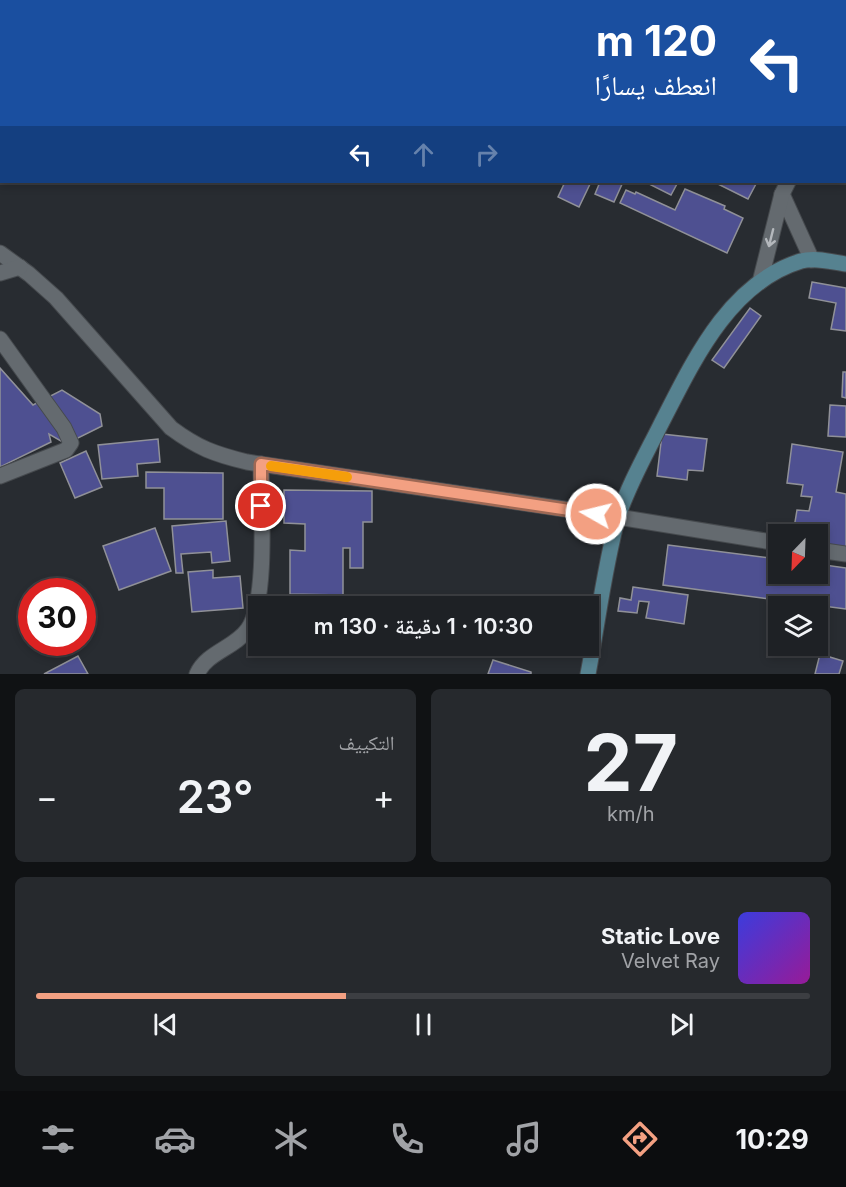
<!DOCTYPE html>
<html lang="ar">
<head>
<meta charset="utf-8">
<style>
  :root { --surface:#1e2125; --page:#26292d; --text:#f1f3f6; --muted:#a1a3a7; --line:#3c3e42; --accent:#f3a082 }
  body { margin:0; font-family:Inter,"Noto Naskh Arabic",sans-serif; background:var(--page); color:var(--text); direction:rtl; height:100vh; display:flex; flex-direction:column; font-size:22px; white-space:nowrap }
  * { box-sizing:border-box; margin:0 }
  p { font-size:20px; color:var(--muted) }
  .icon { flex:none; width:33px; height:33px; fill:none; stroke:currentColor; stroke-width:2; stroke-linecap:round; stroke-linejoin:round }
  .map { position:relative; height:674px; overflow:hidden; direction:ltr }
  .panel { display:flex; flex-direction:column; gap:15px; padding:15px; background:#101214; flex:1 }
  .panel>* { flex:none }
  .guide { position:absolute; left:0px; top:0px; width:846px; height:183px; box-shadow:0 3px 9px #0003,0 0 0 2px var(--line); direction:rtl; background:#1a4fa0; color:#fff; overflow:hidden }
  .needle { width:39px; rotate:203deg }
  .buttons { position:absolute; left:768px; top:524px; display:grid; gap:12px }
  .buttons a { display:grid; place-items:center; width:60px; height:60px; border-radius:0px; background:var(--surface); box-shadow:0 3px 9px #0003,0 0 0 2px var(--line); font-size:30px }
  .speed { position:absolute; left:18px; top:578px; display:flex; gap:12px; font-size:30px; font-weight:700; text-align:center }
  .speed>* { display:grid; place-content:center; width:78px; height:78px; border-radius:50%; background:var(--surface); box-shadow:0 3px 9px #0003,0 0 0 2px var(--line); line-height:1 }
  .speed .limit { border:9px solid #d22; background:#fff; color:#111 }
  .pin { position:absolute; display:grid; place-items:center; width:51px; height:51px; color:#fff; margin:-26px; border:3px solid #fff; border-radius:50%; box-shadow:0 2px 6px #0007 }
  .me { position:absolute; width:66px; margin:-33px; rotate:278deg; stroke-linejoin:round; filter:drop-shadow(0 0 4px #0008) }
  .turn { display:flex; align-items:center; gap:21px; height:126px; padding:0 30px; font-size:27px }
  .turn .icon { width:78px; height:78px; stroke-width:2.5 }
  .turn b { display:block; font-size:42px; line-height:51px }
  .lanes { display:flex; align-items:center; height:57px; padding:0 30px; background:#0003; justify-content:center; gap:30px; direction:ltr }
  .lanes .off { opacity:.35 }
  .big { font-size:45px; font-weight:600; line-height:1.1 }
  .panel .tile { flex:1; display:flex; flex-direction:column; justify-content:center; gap:9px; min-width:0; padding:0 21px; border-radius:9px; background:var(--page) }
  .panel .dial { align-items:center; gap:0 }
  .dial b { font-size:78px; line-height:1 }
  .song { display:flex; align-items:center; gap:18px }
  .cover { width:72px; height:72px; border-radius:9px; background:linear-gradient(135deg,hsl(240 70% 55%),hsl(300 70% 35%)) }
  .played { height:6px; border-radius:3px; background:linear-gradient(90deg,var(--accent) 40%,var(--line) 40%) }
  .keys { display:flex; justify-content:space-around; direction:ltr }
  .heat { display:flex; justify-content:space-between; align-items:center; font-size:33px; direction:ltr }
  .panel .tiles { flex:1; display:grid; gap:15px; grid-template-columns:1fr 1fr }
  .tile:last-child { grid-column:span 2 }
  .trip { position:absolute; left:248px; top:596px; width:351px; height:60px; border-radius:0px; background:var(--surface); box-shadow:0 3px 9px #0003,0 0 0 2px var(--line); font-weight:600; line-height:60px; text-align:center; direction:rtl }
  .menu { display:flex; height:96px; justify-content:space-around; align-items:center; background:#0c0d0f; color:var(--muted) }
  .menu .icon { width:42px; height:42px }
  .menu .selected { color:var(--accent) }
  .menu b { font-size:27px; color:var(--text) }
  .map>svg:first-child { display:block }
</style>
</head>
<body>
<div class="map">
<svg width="846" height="674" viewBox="0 0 846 674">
  <rect width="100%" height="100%" fill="#282c31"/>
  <g fill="#4e5091" stroke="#909198" stroke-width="1.5">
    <polygon points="625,0 701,0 703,2 627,2"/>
    <polygon points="786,0 842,0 842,2"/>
    <polygon points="565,182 591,182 579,207 558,197"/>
    <polygon points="600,182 623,182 614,202 595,194"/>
    <polygon points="650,182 678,182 671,195 649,184"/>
    <polygon points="714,182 757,182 748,199"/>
    <polygon points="685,189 725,206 724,209 743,218 727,253 620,203 626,190 635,194 636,192 675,210"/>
    <polygon points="812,282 846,288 846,331 831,329 836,303 809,298"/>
    <polygon points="750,308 761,316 724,368 712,360"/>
    <polygon points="0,368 33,405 62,390 100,414 102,426 66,444 49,434 51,442 0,467"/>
    <polygon points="843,372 846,372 846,398 842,397"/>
    <polygon points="830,405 846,406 846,437 828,436"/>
    <polygon points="662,434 707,439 703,471 688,470 687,480 657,476"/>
    <polygon points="158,439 160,462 137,464 138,476 102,479 98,445"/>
    <polygon points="792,444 843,452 836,492 846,494 846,547 818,543 818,534 793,534 797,510 809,511 812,497 801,496 803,485 787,483"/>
    <polygon points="86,451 102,487 75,498 60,463"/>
    <polygon points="146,472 223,473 223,519 164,519 164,488 146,488"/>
    <polygon points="284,490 372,491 372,522 363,522 363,568 350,568 350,548 343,548 343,595 290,594 290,550 305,551 305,524 284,523"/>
    <polygon points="226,521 230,561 212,563 211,552 181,554 183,573 176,573 172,526"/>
    <polygon points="155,528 171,571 119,590 103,546"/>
    <polygon points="668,545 778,559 778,573 818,573 818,564 846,568 846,609 663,585"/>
    <polygon points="213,570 213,578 240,576 243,608 192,612 188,572"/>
    <polygon points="633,587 688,595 684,624 646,618 649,602 639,601 637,613 618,611 620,598 631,600"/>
    <polygon points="82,621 90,638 82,641"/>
    <polygon points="54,642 80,642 58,651"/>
    <polygon points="820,654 843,661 839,674 815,674"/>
    <polygon points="78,656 88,674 44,674"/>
    <polygon points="493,660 531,672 531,674 488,674"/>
  </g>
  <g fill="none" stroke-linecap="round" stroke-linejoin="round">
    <defs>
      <g id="street">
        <polyline points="844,51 846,47"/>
        <polyline points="782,194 812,260"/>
        <path d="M0 253 29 274 56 298 171 428C198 448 214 454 247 462L618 517 778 543"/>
        <polyline points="0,273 20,267"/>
        <polyline points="760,282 782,194 788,182"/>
        <polyline points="0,339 64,428 71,443 66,450 0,476"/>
        <polyline points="818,550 846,554"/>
        <path d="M197 674C207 652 235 648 248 629 268 601 261 502 261 464"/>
      </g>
      <path id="secondary" d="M588 674C598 622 604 568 618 517 628 486 645 456 660 426 692 364 728 283 801 261 815 257 832 262 846 264"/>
    </defs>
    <use href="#street" stroke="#464a4e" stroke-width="17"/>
    <use href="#secondary" stroke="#464a4e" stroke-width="17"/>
    <use href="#street" stroke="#646a6f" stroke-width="15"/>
    <use href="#secondary" stroke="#568290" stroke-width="15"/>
  </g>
  <defs><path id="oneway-shaft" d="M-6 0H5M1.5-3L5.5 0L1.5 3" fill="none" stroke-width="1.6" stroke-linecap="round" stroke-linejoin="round" transform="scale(1.5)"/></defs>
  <use stroke="#b4b8bc" href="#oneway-shaft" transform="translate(771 238) rotate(104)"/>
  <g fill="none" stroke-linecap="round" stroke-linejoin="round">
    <defs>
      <polyline id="route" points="261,506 261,464 596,514"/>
    </defs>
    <use href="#route" stroke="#9e6854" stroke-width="15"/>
    <use href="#route" stroke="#f3a082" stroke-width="10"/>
    <polyline stroke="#f59e0b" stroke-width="10" points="271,466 347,477"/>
  </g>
</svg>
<div class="buttons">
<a><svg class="needle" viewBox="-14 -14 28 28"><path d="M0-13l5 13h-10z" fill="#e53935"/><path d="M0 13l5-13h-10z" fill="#a1a3a7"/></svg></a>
<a><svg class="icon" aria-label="layers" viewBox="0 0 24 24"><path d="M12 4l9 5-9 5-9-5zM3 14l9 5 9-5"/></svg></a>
</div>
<div class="speed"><div class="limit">30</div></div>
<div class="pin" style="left:261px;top:506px;background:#d93025"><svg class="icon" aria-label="arrive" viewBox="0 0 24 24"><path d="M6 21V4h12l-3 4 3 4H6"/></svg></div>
<svg class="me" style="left:596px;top:514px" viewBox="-20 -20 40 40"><circle r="17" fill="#f3a082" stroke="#fff" stroke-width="3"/><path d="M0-11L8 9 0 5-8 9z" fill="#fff"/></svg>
<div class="trip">10:30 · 1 دقيقة · 130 m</div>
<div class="guide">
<div class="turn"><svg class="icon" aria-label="left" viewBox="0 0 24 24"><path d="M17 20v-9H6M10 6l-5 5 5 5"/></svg><div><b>120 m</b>انعطف يسارًا</div></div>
<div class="lanes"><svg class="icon" aria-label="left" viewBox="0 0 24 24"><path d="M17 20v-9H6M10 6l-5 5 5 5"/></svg><svg class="icon off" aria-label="ahead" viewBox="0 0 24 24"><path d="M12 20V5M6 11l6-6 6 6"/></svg><svg class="icon off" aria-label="right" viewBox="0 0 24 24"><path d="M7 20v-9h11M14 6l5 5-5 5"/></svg></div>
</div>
</div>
<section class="panel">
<div class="tiles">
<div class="tile dial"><b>27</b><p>km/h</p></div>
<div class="tile"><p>التكييف</p>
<div class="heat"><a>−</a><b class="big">23°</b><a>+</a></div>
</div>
<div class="tile">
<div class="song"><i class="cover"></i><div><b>Static Love</b><p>Velvet Ray</p></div></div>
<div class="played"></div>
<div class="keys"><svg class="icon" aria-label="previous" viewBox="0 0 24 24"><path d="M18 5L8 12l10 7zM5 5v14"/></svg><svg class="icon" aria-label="pause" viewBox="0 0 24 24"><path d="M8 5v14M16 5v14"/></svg><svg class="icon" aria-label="next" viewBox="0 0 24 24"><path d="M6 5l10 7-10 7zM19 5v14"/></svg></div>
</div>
</div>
</section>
<nav class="menu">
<b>10:29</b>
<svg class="icon selected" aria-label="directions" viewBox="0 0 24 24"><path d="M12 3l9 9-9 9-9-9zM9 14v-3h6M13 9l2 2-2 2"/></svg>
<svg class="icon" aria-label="music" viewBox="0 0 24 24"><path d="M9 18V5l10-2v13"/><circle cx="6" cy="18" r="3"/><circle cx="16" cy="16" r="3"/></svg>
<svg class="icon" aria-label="phone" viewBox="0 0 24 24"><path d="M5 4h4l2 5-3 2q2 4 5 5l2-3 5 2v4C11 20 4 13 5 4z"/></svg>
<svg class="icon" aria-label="climate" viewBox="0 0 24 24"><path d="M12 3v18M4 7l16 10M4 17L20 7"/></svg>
<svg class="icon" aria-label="car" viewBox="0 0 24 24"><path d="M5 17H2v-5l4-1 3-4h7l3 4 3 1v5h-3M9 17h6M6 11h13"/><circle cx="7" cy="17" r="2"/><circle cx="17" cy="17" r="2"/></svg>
<svg class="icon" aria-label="filters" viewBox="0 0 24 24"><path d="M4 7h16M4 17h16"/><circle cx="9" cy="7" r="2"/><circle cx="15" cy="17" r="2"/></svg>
</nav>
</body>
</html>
